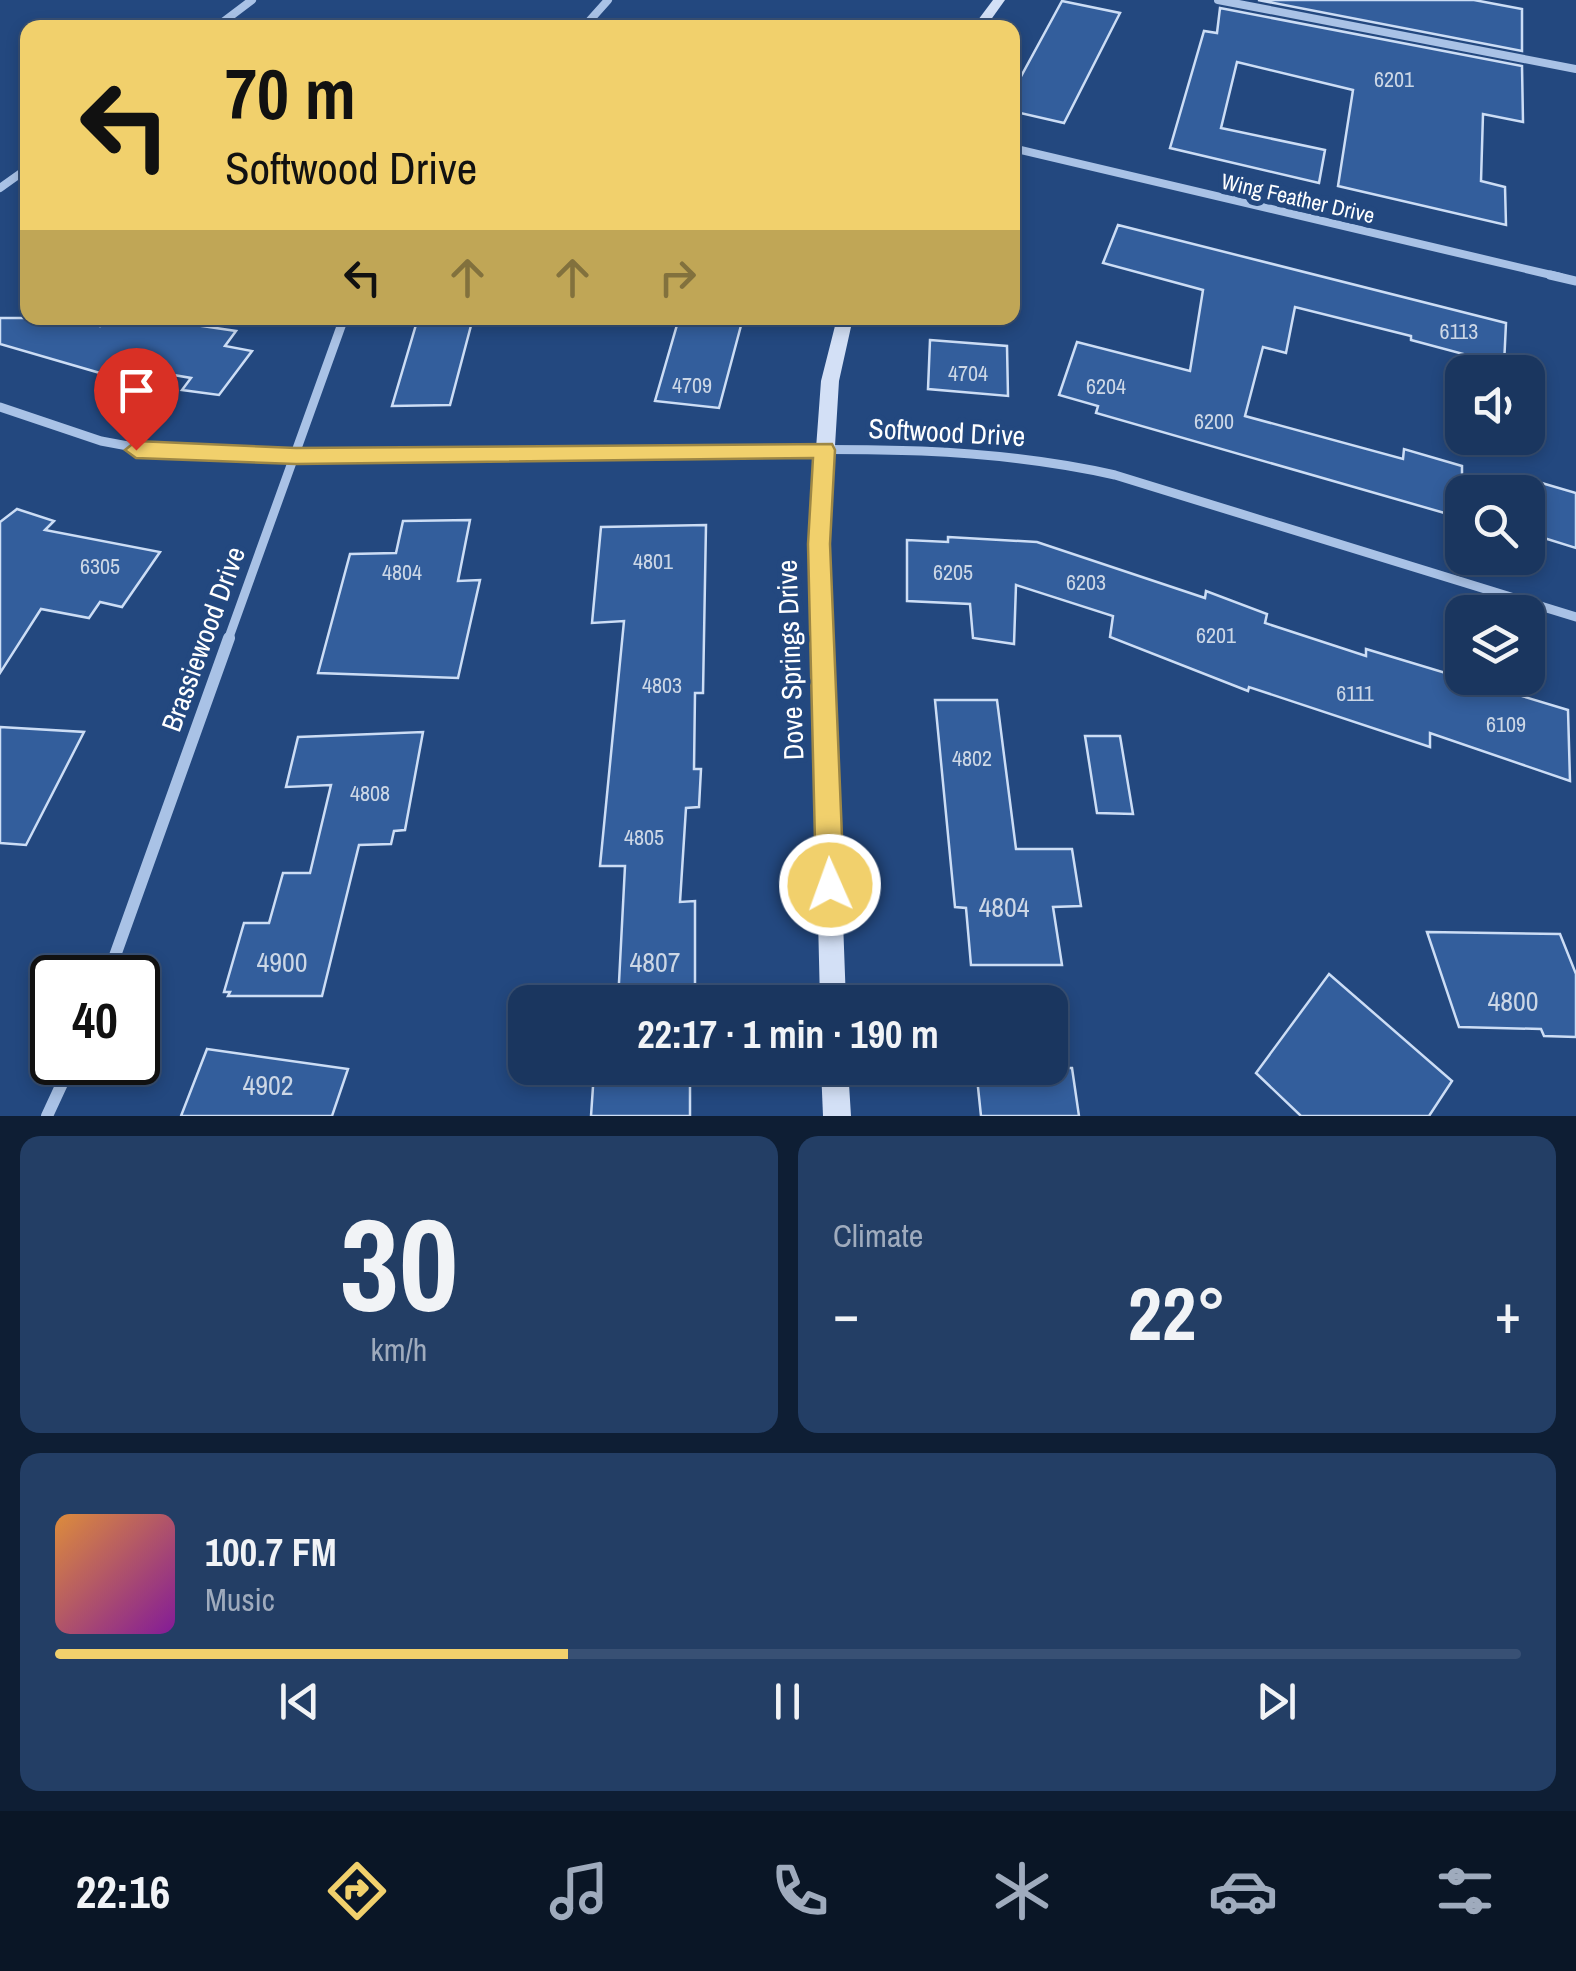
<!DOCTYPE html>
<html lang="en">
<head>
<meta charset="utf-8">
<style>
  :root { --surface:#1a365f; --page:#233e65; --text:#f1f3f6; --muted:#9fabbd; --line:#385074; --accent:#f1d06c }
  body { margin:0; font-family:"Archivo Narrow",sans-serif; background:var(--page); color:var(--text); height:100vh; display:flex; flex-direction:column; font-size:38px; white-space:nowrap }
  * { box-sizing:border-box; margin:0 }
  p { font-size:32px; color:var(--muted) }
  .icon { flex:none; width:55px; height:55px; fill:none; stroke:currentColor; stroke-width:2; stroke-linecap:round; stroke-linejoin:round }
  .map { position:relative; height:1116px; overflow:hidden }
  .details { display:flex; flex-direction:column; gap:20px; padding:20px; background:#0e1e34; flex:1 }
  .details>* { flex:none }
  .top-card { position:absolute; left:20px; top:20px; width:1000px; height:305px; border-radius:20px; box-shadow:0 5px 15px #0003,0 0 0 2px var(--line); background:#f1d06c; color:#111; overflow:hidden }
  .buttons { position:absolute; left:1445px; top:355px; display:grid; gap:20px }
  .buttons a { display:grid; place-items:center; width:100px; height:100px; border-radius:20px; background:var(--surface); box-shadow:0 5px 15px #0003,0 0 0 2px var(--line); font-size:50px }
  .speed { position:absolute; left:30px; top:955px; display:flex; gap:20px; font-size:50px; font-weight:700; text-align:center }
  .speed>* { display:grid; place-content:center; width:130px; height:130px; border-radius:50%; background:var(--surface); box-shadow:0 5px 15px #0003,0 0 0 2px var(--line); line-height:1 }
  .speed .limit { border:5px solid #111; border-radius:15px; background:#fff; color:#111 }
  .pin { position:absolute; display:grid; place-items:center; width:85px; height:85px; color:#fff; margin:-102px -42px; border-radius:50% 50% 50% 0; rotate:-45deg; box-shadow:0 0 10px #0007 }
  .pin .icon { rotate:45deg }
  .me { position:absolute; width:110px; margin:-55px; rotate:358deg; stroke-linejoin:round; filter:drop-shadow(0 0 8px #0008) }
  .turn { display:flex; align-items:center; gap:35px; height:210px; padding:0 40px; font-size:45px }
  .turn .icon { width:130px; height:130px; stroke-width:2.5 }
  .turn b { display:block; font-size:70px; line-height:85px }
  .lanes { display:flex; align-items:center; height:95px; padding:0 40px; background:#0003; justify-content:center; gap:50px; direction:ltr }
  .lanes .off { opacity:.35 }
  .big { font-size:75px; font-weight:800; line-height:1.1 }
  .details .card { flex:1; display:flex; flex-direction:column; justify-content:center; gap:15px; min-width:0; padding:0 35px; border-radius:20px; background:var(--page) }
  .details .dial { align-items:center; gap:0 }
  .dial b { font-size:130px; line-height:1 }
  .song { display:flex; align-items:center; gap:30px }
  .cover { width:120px; height:120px; border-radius:15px; background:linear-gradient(135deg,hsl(30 70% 55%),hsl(290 70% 35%)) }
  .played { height:10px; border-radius:5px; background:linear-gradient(90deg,var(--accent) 35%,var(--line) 35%) }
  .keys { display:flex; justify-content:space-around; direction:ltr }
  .heat { display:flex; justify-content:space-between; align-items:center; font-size:55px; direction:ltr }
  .details .tiles { flex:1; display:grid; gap:20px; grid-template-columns:1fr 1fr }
  .card:last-child { grid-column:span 2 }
  .trip { position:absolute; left:508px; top:985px; width:560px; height:100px; border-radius:20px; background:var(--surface); box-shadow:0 5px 15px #0003,0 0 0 2px var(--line); font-weight:800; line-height:100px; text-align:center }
  .menu { display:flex; height:160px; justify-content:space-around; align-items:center; background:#0a1626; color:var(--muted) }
  .menu .icon { width:70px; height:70px }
  .menu .current { color:var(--accent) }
  .menu b { font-size:45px; color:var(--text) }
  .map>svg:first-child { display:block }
</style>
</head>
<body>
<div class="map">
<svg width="1576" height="1116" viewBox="0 0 1576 1116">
  <rect width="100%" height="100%" fill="#23487f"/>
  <g fill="#335e9c" stroke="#ccddf5" stroke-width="2.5">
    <polygon points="1258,0 1474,0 1522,9 1522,51"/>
    <polygon points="1062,1 1120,13 1064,123 1012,111 1012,93"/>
    <polygon points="1220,8 1522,66 1523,122 1483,114 1481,181 1505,187 1506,225 1338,186 1353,90 1237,62 1221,128 1325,150 1319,183 1170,148 1204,31 1217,33"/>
    <polygon points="1118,225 1506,323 1504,365 1411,340 1411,336 1295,307 1286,353 1263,347 1245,416 1403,459 1404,449 1462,466 1462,518 1096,413 1098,406 1059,395 1077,342 1190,371 1203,290 1103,263"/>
    <polygon points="0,318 72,318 100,326 109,318 148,318 236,331 225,346 252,351 219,395 182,390 191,378 109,364 100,373 0,344"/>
    <polygon points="418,318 473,318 450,405 392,406"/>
    <polygon points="679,318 743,318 719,408 655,401"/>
    <polygon points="930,340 1007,346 1008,396 928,389"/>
    <polygon points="1528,479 1576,493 1576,548 1528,533"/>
    <polygon points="17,509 54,521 45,530 160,552 122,607 100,602 89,618 41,609 0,673 0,522"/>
    <polygon points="470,520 458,581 480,580 458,678 318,673 350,554 396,553 403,521"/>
    <polygon points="706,525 703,693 695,693 694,769 701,769 699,807 686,808 680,902 695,901 695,1002 618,1002 625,866 600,866 624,621 592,623 601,527"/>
    <polygon points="948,537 1037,542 1205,598 1206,591 1267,614 1265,623 1366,656 1366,649 1568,710 1570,781 1430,733 1430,747 1249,687 1248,691 1110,637 1113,616 1016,585 1014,644 973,638 970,604 907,601 907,540 948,542"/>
    <polygon points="935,700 997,700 1016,849 1072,849 1081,906 1053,907 1062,965 971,965 966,908 955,907"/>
    <polygon points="0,727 84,732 26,845 0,843"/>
    <polygon points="423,732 405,830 394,831 391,844 359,845 322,996 228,996 230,992 224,992 244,923 269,923 283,873 310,873 331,785 286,787 298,737"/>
    <polygon points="1085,736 1120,736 1133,814 1097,813"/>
    <polygon points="1427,932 1560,934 1576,974 1576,1037 1544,1036 1541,1029 1459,1027"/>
    <polygon points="1329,974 1452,1081 1429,1116 1301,1116 1256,1073"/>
    <polygon points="207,1049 348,1069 332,1116 181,1116"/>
    <polygon points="976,1068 1072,1068 1079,1116 981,1116"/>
    <polygon points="690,1070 690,1116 591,1116 594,1072"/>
  </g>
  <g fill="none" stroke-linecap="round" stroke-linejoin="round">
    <g stroke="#a9c2e6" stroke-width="8">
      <polyline points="1218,0 1576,69"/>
      <polyline points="215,28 252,0"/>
      <polyline points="583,28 608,0"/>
      <polyline points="1012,148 1560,277"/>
      <polyline points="0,188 28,168"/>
    </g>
    <g stroke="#a9c2e6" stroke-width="9">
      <polyline points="1550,275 1576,281"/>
      <path d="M0 407 101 441 171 454C343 457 514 453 686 451 829 449 974 443 1115 475L1576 617"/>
      <polyline points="228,640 344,318"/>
    </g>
    <g stroke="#a9c2e6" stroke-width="12">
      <polyline points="107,978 229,638"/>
      <polyline points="47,1116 72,1062"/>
    </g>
    <g fill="#d3e0f6" fill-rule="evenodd">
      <polygon points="993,0 1005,0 985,28 972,28"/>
      <polygon points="837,318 853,318 839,381 829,543 846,1002 820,1002 809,543 821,381"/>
      <polygon points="821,1068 848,1068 851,1116 823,1116"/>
    </g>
  </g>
  <polygon fill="#f1d06c" stroke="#9d8746" stroke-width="2.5" points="136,441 296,448 832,444 835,450 830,544 844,885 840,895 830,899 820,895 816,885 808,544 813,458 296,464 136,458 125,450"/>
  <g text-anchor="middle" stroke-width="10" stroke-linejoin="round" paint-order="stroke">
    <g font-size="22" fill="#ccd7e6">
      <text x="1394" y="87">6201</text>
      <text x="1459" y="339">6113</text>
      <text x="968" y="381">4704</text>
      <text x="692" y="393">4709</text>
      <text x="1106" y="394">6204</text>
      <text x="1214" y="429">6200</text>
      <text x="653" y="569">4801</text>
      <text x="100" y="574">6305</text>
      <text x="402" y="580">4804</text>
      <text x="953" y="580">6205</text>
      <text x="1086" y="590">6203</text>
      <text x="1216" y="643">6201</text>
      <text x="662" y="693">4803</text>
      <text x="1355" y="701">6111</text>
      <text x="1506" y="732">6109</text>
      <text x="972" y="766">4802</text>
      <text x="370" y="801">4808</text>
      <text x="644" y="845">4805</text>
    </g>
    <g font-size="22" fill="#fff" stroke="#23487f">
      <text transform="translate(1298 198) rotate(13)" y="8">Wing Feather Drive</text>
    </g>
    <g font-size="28" fill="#fff" stroke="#23487f">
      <text transform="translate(947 432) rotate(3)" y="10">Softwood Drive</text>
      <text transform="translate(203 639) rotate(-70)" y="10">Brassiewood Drive</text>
      <text transform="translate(790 660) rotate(-92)" y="10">Dove Springs Drive</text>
    </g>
    <g font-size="28" fill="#ccd7e6">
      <text x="1004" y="917">4804</text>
      <text x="282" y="972">4900</text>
      <text x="655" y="972">4807</text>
      <text x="1513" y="1011">4800</text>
      <text x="268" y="1095">4902</text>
    </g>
  </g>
</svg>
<div class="buttons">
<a><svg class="icon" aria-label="sound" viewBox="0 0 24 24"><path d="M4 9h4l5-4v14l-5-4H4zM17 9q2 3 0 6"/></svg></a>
<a><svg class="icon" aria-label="search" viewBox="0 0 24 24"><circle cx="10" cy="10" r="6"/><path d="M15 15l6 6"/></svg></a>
<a><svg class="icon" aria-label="layers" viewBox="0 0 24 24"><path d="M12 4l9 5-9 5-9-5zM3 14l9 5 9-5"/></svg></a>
</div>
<div class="speed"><div class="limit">40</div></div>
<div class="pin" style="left:136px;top:450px;background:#d93025"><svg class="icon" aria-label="arrive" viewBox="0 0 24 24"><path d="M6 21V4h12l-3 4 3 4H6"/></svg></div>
<svg class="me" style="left:830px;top:885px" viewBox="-20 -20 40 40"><circle r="17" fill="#f1d06c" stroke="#fff" stroke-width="3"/><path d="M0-11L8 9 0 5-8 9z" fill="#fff"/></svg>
<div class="trip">22:17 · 1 min · 190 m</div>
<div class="top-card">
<div class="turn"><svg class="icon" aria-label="left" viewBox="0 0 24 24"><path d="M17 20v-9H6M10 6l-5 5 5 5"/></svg><div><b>70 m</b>Softwood Drive</div></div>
<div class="lanes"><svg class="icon" aria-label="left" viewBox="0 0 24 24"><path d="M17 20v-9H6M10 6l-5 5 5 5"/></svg><svg class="icon off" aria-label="ahead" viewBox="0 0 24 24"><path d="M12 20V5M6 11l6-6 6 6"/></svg><svg class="icon off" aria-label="ahead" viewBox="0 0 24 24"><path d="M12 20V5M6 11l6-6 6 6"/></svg><svg class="icon off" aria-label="right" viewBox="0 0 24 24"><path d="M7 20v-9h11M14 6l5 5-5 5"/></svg></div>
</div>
</div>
<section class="details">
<div class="tiles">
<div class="card dial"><b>30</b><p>km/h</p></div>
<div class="card"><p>Climate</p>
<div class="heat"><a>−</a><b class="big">22°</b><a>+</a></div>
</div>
<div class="card">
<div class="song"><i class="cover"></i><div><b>100.7 FM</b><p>Music</p></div></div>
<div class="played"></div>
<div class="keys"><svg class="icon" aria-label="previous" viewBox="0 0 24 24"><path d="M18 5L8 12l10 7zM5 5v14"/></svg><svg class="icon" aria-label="pause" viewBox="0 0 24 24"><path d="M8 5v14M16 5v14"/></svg><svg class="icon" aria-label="next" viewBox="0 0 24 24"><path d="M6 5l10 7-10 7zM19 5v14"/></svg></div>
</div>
</div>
</section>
<nav class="menu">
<b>22:16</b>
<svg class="icon current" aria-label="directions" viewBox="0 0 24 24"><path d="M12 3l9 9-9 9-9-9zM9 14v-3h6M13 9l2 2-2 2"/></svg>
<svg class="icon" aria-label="music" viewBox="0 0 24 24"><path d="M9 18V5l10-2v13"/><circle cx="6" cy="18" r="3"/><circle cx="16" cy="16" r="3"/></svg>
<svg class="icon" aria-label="phone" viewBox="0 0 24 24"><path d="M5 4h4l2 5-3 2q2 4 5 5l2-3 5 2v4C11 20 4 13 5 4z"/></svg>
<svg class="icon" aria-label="climate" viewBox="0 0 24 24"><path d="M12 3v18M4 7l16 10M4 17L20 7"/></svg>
<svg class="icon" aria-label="car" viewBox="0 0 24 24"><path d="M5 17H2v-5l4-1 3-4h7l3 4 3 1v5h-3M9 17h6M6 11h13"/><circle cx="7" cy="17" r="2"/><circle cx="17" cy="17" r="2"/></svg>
<svg class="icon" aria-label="filters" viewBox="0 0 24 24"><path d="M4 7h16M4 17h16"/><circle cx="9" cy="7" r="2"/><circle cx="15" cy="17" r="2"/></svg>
</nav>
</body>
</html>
